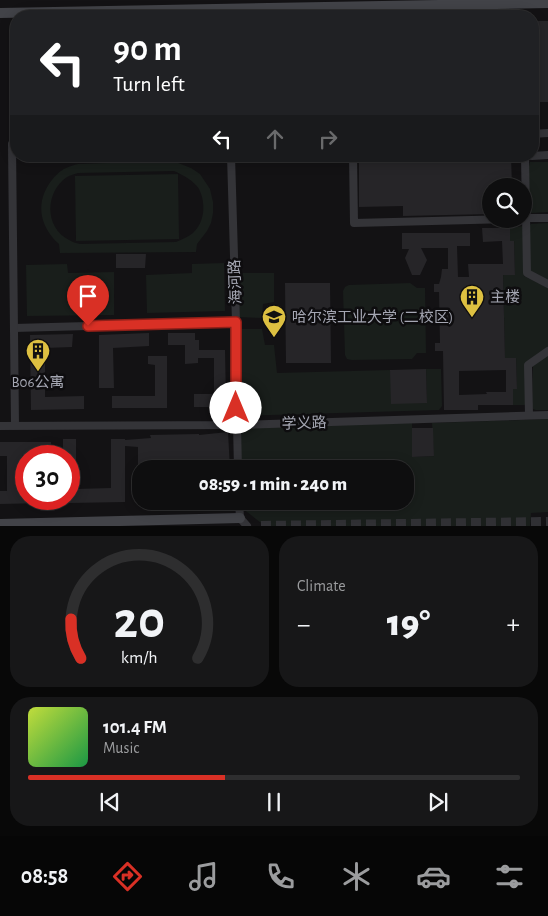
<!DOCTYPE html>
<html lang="en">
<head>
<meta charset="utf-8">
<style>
  :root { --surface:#0e0e0f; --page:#171718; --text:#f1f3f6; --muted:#9b9c9e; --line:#2e2e2f; --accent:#d93025 }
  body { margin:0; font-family:"Alegreya Sans","Noto Sans SC",sans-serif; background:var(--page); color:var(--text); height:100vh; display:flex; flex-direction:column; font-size:19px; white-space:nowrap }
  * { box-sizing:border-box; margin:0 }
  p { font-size:16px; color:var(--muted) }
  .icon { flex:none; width:28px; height:28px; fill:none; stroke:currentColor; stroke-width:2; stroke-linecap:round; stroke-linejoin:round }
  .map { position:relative; height:526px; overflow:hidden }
  .details { display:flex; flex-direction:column; gap:10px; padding:10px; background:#080808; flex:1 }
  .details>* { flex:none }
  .guide { position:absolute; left:10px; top:10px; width:529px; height:152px; border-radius:20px; box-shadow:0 2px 12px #0003,0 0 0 1px var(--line); background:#202124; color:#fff; overflow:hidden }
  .fabs { position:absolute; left:482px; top:178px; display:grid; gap:10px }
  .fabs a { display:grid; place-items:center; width:50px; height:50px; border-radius:50%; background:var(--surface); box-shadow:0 2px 12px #0003,0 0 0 1px var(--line); font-size:25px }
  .speed { position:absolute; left:15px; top:445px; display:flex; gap:10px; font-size:25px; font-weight:700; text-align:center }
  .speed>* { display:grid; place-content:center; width:65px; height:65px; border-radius:50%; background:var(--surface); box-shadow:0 2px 12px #0003,0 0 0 1px var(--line); line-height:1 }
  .speed .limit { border:8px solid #d22; background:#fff; color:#111 }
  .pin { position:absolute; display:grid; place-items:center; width:42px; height:42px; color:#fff; margin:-51px -21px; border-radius:50% 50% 50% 0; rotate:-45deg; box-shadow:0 0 5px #0007 }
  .pin .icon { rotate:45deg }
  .me { position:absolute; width:55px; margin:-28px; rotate:0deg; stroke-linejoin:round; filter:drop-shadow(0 0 4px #0008) }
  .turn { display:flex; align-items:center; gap:18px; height:105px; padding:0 20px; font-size:22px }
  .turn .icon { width:65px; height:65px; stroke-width:2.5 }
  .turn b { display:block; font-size:35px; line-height:42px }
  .lanes { display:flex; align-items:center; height:48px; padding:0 20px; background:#0003; justify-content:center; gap:25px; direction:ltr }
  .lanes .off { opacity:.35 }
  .big { font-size:38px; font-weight:800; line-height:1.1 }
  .details .tile { flex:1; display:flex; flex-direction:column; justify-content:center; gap:8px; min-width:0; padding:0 18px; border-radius:20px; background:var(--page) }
  .details .dial { align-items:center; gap:0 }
  .dial svg { height:130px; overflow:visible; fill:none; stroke:var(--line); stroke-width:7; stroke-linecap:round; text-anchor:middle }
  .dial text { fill:var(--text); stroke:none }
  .song { display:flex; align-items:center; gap:15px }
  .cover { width:60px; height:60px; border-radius:8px; background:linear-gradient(135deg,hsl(70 70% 55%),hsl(140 70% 35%)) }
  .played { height:5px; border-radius:2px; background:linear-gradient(90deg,var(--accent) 40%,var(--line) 40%) }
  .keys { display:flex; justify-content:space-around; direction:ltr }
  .heat { display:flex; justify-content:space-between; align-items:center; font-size:28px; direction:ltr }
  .details .tiles { flex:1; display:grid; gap:10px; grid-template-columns:1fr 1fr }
  .tile:last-child { grid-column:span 2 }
  .trip { position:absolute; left:132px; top:460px; width:282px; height:50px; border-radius:20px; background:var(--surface); box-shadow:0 2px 12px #0003,0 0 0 1px var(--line); font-weight:800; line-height:50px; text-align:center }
  .menu { display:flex; height:80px; justify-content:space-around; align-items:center; background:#060606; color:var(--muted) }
  .menu .icon { width:35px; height:35px }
  .menu .active { color:var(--accent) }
  .menu b { font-size:22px; color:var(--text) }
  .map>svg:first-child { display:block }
</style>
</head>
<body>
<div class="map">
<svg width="548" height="526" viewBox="0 0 548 526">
  <rect width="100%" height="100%" fill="#131214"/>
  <g fill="#191e1b" fill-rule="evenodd">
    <path d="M173 161 191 168 200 174 210 189 213 202V213L211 223 207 231 197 244 196 252 60 253 59 244C41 228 35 205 49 184 53 178 59 171 66 168 70 166 74 165 78 164ZM174 171C183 175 194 181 199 189 206 203 205 222 193 233 188 237 182 239 176 242L80 244C76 243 72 242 69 240 44 227 45 192 67 177 70 175 75 174 78 173Z"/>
    <polygon points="530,162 548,162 548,212 532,213 529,211 529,166"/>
    <polygon points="178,174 179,239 76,241 75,176"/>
    <polygon points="548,223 548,280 531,271 529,265 529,226 531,224"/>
    <polygon points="523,226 524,276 548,288 548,347 526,362 526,405 513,405 513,389 517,389 516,359 505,358 503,275 515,274 514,241 510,241 510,228"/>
    <polygon points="224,263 225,311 147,313 146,275 192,273 192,264"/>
    <polygon points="67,264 68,273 114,272 114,315 27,316 26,265"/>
    <polygon points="237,273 274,273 274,302 263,304 262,318 238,317"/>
    <polygon points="410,283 417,288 425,288 426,353 417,353 412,359 352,360 347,359 345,355 343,291 345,287 349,285"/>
    <polygon points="237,329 262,329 265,345 274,345 277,373 390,370 427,403 426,369 441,369 442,406 439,410 240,416"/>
    <polygon points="548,354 548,410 536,410 533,409 532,405 533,365"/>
    <polygon points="548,419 548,512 531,513 530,526 265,526 242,508 242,501 406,501 406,469 241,469 241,426 412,423 413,457 434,456 432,423"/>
  </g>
  <g fill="#262528" fill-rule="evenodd">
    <rect x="532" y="21" width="16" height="81"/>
    <polygon points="359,156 511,156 512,186 491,186 491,214 403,216 403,206 359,207"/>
    <path d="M482 228H510V241H514L515 275H503L505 358H516L517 389H513V405H478V410H444L443 351H435V343H440L439 292H434V284H439L441 277 442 269H448V248H421L427 260 420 275H412L405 258 409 249H402V233H470V246H457L458 277H469L468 264H503L502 241 483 242ZM506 370V392H486L487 394 459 395V371Z"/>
    <polygon points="116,254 146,254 145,268 116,268"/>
    <polygon points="285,283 330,283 331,363 286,363"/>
    <polygon points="149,333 149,346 113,348 114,388 99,388 99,335"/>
    <polygon points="168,333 195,333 195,340 199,340 199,350 225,350 226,401 218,401 218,407 194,407 194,394 214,394 214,358 198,358 198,363 185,364 185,345 168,345"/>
    <polygon points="73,334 72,347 45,348 45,397 84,396 84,409 31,410 30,335"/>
    <polygon points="148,356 167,356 167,408 112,408 112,396 155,396 155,365 148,364"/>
    <polygon points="426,369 427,403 391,404 390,370"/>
    <polygon points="412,428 433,428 434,456 412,457"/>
    <polygon points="228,432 230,469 138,469 138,447 125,446 125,502 69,503 69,456 63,456 63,439 76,439 76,489 111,488 111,439 125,439 125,440 151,438 150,435 199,434 199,435"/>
    <polygon points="0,442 51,442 52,454 22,455 22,490 26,490 26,499 45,499 45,503 0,504 0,491 7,491 7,456 0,456"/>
  </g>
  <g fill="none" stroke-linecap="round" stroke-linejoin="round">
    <polyline stroke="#303034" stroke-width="10" stroke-dasharray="10 5" stroke-linecap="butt" points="261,526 548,522"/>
    <g stroke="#343438" stroke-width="8">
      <polyline points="532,134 548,133"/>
      <polyline points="231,156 236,322 237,425 238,469"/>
      <polyline points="353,156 354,223 511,219"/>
      <polyline points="525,156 527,273 548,284"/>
      <polyline points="532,156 548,155"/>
      <polyline points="524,218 548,218"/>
      <polyline points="14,328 236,322"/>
      <polyline points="529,415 528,365 548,351"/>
      <polyline points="15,425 12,144 16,144"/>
      <polyline points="0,426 237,425 548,415"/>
      <polyline points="239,501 240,518 247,526"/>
    </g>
    <g stroke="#424348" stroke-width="10">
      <polyline points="0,13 548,3"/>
      <polyline points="0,524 240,518"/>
    </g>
  </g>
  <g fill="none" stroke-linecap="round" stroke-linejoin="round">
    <defs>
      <polyline id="route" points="88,326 236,322 236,408"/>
    </defs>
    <use href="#route" stroke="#8d1f18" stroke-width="12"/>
    <use href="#route" stroke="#d93025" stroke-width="9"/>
  </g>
  <defs>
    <symbol id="building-pin" viewBox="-11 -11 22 30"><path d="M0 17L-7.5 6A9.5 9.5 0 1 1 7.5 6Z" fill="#ddc041" stroke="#0e0d0f"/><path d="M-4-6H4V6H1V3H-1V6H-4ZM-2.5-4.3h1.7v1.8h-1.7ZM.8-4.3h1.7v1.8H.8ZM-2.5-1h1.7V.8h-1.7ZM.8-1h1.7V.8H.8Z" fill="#111"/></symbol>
    <symbol id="university-pin" viewBox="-11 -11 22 30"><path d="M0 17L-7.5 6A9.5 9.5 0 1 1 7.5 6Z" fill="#ddc041" stroke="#0e0d0f"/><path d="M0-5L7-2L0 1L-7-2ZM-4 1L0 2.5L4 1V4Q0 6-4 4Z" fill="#111"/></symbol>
  </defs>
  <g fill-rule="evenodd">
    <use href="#building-pin" x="458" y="283" width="28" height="38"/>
    <use href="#university-pin" x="260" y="303" width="28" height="38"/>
    <use href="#building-pin" x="24" y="337" width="28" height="38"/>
  </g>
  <g text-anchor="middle" stroke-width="5" stroke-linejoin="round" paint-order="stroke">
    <g font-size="15" fill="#a5a7b3" stroke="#0e0d0f">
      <text transform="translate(235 282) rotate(-92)" y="5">海河路</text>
      <text transform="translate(304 423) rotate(-2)" y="5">学义路</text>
    </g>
    <g font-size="15" fill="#a5a7b3" stroke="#0e0d0f" text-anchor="start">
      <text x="490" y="302">主楼</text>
      <text x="292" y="322">哈尔滨工业大学 (二校区)</text>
      <text x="38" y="387" text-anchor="middle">B06公寓</text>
    </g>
  </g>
</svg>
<div class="fabs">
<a><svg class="icon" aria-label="search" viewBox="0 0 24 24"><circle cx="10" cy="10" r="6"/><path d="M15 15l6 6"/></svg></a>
</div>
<div class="speed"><div class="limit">30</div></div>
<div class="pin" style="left:88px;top:326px;background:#d93025"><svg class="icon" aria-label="arrive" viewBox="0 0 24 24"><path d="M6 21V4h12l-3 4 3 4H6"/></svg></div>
<svg class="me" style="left:236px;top:408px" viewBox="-20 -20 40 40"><circle r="19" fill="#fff"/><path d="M0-13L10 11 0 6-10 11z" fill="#d93025"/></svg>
<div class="trip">08:59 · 1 min · 240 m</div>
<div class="guide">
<div class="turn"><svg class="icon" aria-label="left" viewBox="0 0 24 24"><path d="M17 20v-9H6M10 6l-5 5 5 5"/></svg><div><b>90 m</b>Turn left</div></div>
<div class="lanes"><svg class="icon" aria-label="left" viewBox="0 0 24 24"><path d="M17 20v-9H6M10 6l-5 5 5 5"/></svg><svg class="icon off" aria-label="ahead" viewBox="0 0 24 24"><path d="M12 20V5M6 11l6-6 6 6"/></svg><svg class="icon off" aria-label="right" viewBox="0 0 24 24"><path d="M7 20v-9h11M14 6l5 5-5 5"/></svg></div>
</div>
</div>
<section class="details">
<div class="tiles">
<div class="tile dial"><svg viewBox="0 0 100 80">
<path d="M14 69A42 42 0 1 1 86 69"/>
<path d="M14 69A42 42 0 0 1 8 45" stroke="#d93025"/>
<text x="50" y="56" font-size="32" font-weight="700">20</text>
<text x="50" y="72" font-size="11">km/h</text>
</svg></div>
<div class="tile"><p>Climate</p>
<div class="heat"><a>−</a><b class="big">19°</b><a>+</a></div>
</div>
<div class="tile">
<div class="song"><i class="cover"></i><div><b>101.4 FM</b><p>Music</p></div></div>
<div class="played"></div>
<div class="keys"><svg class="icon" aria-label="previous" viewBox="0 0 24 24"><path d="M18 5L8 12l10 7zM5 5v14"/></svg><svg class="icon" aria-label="pause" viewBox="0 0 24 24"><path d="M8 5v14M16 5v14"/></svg><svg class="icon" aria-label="next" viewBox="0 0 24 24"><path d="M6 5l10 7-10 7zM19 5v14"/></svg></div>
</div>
</div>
</section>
<nav class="menu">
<b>08:58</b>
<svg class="icon active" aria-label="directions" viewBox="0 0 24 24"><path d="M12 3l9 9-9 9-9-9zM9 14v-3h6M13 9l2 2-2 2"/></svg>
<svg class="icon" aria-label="music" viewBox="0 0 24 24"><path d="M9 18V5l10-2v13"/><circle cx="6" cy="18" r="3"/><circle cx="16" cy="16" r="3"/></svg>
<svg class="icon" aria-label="phone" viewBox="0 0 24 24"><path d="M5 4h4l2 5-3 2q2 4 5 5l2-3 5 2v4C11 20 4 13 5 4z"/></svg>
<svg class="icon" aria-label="climate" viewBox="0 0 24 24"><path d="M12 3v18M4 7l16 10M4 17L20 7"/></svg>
<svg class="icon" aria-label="car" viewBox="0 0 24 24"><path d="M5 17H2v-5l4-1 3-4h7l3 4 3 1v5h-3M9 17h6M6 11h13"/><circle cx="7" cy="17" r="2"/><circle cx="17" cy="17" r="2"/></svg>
<svg class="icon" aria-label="filters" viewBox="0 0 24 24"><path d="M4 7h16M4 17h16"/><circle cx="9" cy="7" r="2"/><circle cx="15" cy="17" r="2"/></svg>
</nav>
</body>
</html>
